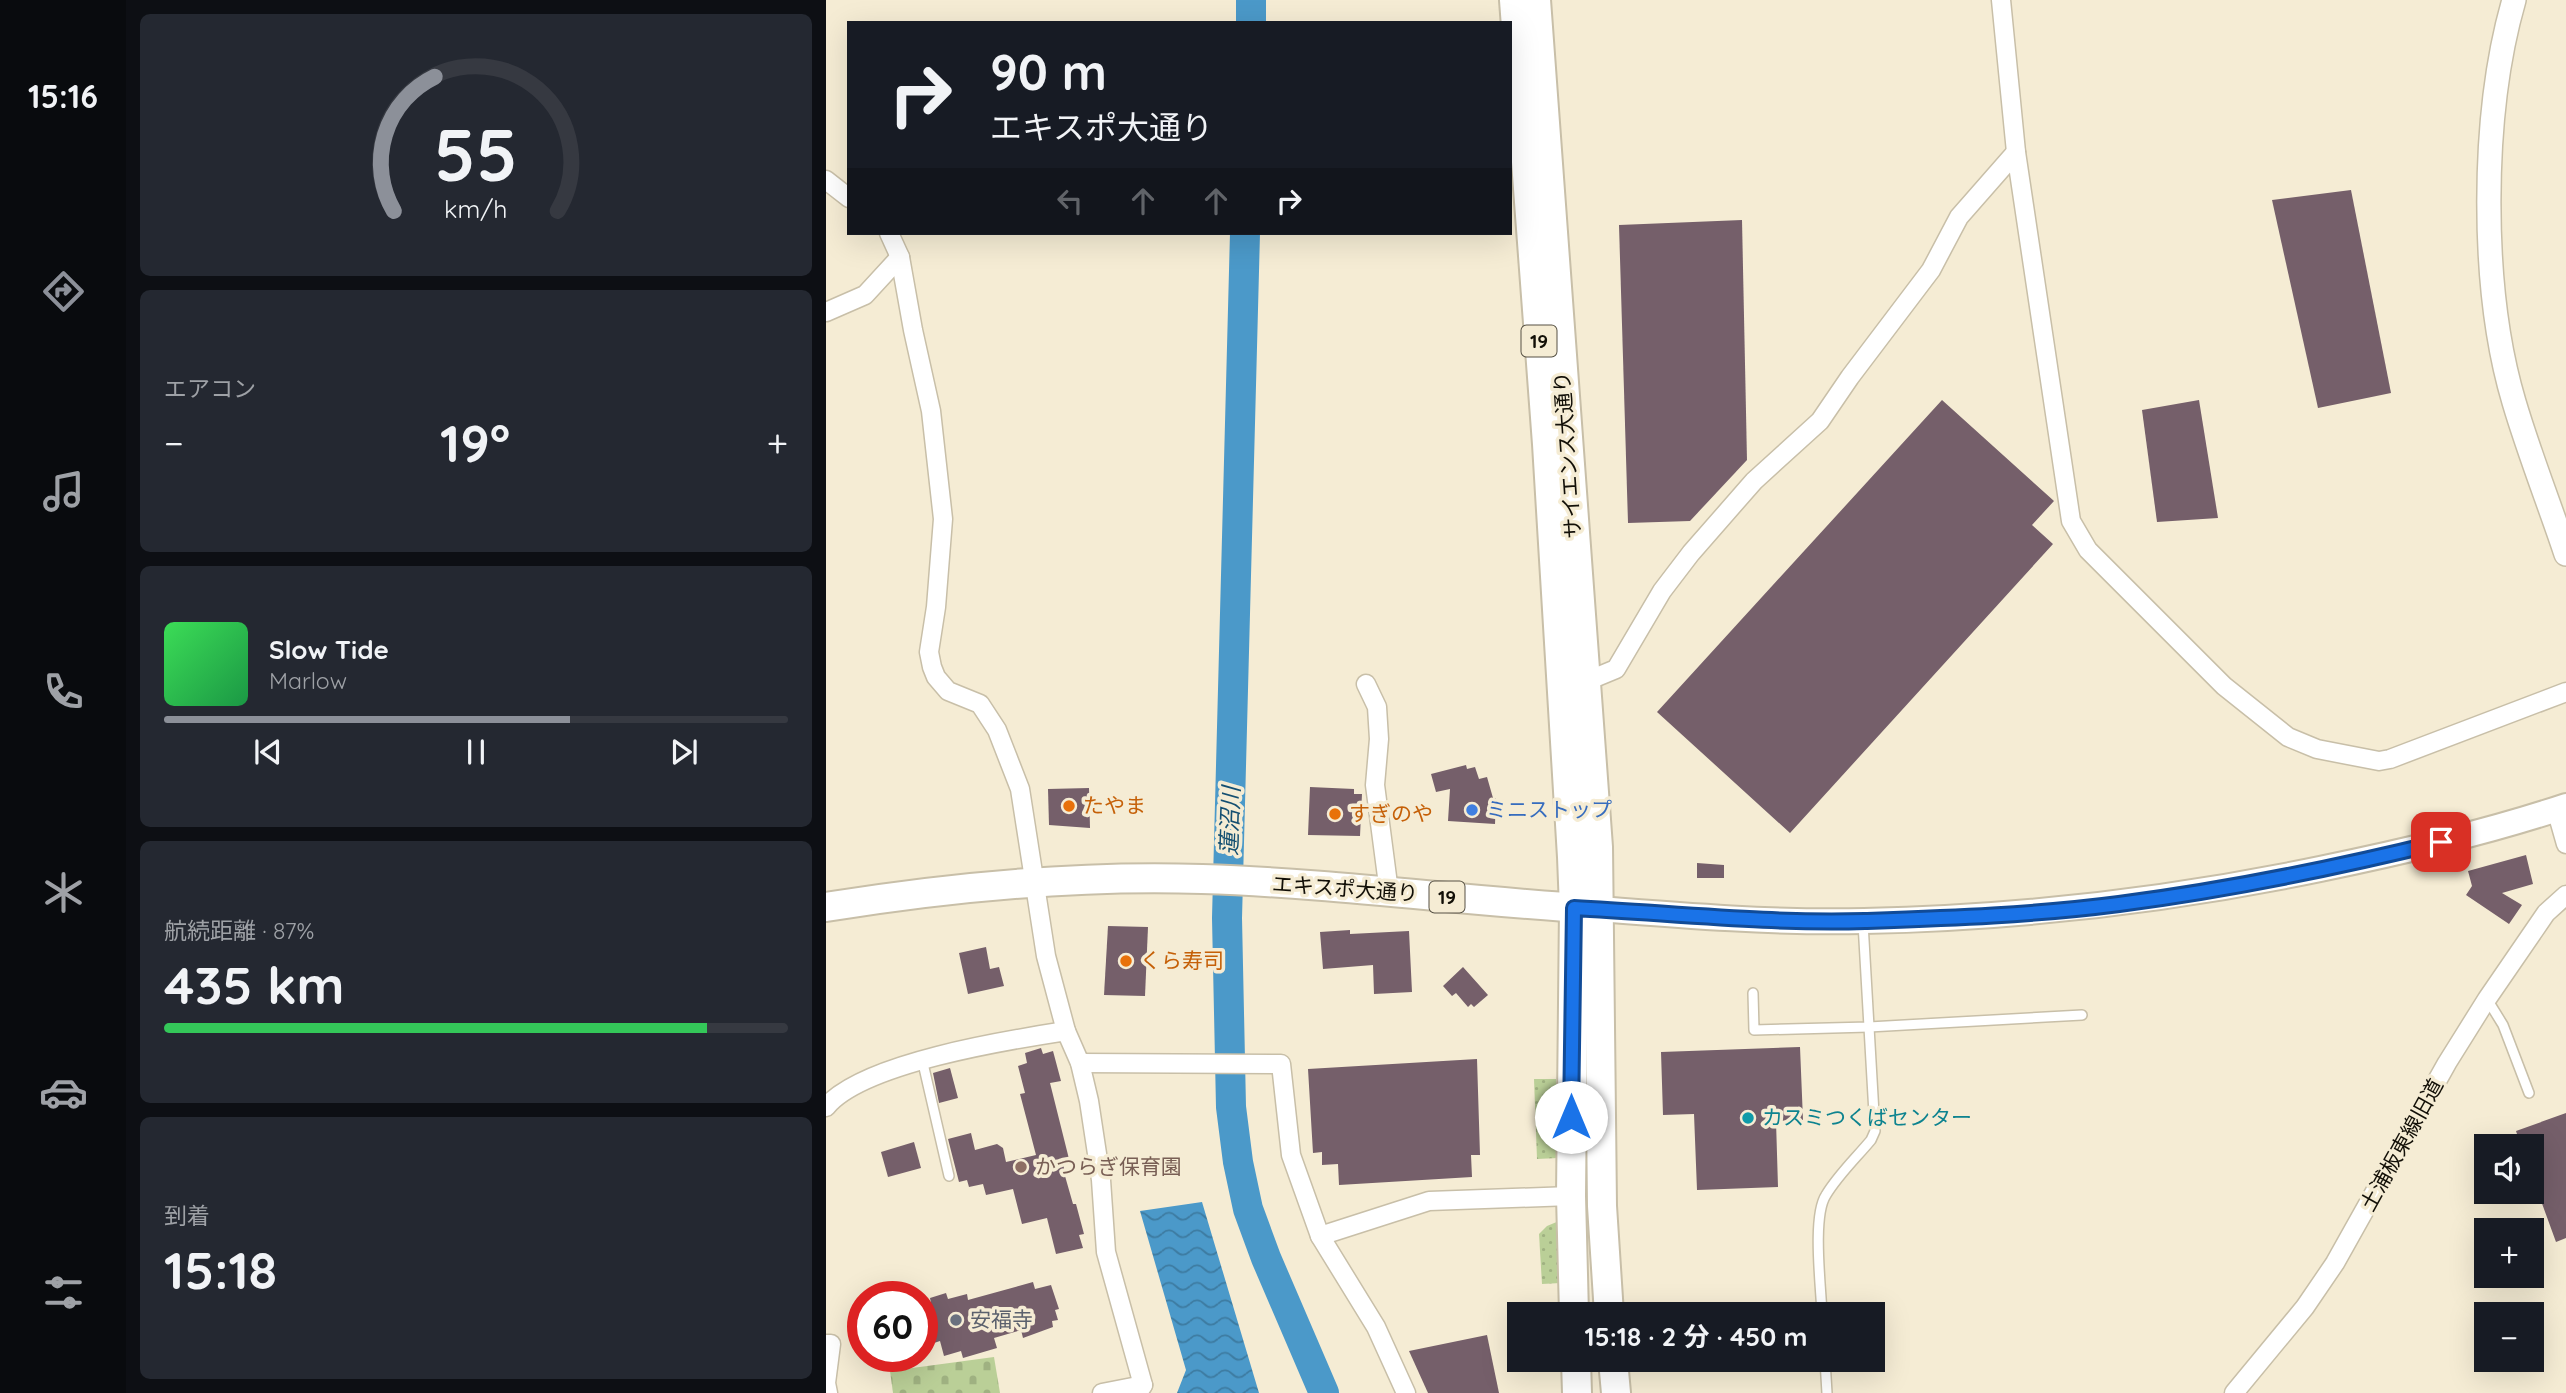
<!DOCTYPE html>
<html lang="ja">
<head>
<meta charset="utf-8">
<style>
  :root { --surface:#171b24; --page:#242831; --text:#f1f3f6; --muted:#9ea1a6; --line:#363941; --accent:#8c9099 }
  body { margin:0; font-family:Quicksand,"Noto Sans JP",sans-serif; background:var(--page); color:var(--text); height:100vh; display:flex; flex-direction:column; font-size:26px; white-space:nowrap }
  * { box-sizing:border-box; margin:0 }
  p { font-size:23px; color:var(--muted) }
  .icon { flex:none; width:38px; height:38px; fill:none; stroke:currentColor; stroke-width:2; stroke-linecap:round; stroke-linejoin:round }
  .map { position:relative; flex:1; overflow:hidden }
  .drawer { display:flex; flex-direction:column; gap:14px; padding:14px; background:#0d0f14; width:700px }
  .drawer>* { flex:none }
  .top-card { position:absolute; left:21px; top:21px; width:665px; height:214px; border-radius:0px; box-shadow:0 7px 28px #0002; background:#171b24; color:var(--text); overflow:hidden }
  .fabs { position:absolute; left:1648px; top:1134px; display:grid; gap:14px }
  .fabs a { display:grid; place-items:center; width:70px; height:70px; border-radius:0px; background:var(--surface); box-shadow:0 7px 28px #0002; font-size:35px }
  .speed { position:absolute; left:21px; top:1281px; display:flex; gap:14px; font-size:35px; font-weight:700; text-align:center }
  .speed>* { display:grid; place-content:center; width:91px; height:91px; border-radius:50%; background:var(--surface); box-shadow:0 7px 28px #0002; line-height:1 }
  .speed .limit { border:10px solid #d22; background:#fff; color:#111 }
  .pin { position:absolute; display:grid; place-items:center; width:60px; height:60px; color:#fff; margin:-30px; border-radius:14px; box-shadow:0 4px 10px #0006 }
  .me { position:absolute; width:77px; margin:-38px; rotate:0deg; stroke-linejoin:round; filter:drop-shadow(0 0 5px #0008) }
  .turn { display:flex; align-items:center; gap:24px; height:147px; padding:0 28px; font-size:32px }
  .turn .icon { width:91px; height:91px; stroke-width:2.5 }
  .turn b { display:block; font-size:49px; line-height:60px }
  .lanes { display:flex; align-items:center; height:66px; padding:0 28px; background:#0003; justify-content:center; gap:35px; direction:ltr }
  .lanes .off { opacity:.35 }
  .big { font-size:52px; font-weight:700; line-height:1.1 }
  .drawer .widget { flex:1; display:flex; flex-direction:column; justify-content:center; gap:10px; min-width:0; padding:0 24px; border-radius:10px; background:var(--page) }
  .drawer .dial { align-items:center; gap:0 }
  .dial svg { height:182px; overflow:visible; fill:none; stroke:var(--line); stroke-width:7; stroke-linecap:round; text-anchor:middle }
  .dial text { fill:var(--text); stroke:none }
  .song { display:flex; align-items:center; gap:21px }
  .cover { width:84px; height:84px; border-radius:10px; background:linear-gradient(135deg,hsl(130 70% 55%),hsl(140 70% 35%)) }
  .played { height:7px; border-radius:4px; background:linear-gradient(90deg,var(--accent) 65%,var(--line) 65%) }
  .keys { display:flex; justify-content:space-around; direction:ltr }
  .heat { display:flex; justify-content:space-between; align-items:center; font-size:38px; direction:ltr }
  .charge { height:10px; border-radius:5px; background:linear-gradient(90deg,#34c759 87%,var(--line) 0) }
  .trip { position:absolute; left:681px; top:1302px; width:378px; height:70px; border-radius:0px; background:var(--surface); box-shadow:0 7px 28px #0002; font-weight:700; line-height:70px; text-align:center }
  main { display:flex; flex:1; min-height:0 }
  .tab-bar { display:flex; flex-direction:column; width:126px; justify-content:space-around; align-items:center; background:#090b0e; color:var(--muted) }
  .tab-bar .icon { width:49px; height:49px }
  .tab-bar .selected { color:var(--accent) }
  .tab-bar b { font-size:32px; color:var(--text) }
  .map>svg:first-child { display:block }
</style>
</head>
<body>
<main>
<nav class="tab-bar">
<b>15:16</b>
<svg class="icon selected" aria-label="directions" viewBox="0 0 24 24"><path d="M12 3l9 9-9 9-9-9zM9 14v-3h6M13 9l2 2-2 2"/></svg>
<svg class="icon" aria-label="music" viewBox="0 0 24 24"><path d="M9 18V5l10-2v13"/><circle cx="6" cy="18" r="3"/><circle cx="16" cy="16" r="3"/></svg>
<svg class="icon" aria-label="phone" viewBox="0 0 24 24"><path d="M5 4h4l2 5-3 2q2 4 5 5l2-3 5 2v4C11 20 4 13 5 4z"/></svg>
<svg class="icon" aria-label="climate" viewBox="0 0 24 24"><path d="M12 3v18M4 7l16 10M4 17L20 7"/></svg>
<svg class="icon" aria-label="car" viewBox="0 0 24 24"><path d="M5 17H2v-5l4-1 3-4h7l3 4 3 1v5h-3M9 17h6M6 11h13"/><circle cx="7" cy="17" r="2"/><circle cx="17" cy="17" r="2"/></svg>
<svg class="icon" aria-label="filters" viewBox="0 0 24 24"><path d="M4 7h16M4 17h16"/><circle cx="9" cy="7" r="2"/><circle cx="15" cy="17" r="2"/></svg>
</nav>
<section class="drawer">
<div class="widget dial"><svg viewBox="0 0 100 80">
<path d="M14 69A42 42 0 1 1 86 69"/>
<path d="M14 69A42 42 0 0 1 32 10" stroke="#8c9099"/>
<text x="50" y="56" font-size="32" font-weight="700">55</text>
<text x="50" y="72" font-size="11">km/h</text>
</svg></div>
<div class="widget"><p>エアコン</p>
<div class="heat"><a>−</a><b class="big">19°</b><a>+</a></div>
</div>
<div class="widget">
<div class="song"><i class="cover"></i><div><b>Slow Tide</b><p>Marlow</p></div></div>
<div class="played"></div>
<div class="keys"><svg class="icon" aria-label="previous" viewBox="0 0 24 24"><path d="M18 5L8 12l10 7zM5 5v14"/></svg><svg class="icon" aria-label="pause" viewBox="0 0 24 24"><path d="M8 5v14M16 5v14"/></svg><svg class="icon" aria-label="next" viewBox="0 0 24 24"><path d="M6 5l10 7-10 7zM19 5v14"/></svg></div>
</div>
<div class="widget"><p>航続距離 · 87%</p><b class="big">435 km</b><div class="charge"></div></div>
<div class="widget"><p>到着</p><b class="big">15:18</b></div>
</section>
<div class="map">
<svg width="1740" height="1393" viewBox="0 0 1740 1393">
  <defs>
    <pattern id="green-dots" width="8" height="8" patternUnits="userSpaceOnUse" patternTransform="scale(1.75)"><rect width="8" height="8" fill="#bacf97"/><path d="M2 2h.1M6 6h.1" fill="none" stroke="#9fb181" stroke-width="1.8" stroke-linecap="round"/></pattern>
    <pattern id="cemetery-stones" width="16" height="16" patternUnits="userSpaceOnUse" patternTransform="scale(1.75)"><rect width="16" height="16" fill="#bacf97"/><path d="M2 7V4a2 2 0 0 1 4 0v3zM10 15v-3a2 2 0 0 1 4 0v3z" fill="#9fb181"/></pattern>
    <pattern id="water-waves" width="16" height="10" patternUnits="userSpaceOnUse" patternTransform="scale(1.75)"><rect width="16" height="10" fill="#4b99c9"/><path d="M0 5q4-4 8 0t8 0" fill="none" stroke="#3d7ba1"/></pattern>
  </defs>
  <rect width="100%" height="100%" fill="#f5ecd4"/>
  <g fill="url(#green-dots)">
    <polygon points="708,1079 730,1079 732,1158 711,1159"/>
    <polygon points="733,1221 735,1283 716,1284 713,1234 721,1226"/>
  </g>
  <polygon fill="url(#cemetery-stones)" points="168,1357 174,1393 67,1393 64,1371"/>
  <polygon fill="url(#water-waves)" points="376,1202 433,1393 351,1393 360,1370 314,1211"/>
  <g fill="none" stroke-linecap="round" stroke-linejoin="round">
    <g stroke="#4b99c9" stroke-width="30">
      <polyline points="425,23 425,0"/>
      <polyline points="419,233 401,918 405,1107 412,1162 422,1209 440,1258 498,1393"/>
    </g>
  </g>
  <g fill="#755f6a">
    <polygon points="1525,190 1565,393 1492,408 1446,200"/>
    <polygon points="916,220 921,460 864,521 802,523 793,225"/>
    <polygon points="1116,400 1228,501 1206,525 1227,544 964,833 831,712"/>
    <polygon points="1373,400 1392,518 1331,522 1316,410"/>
    <polygon points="640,765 641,769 649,767 653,779 661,777 667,798 670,798 669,824 622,821 624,789 610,792 605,774"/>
    <polygon points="484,787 528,789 528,794 536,794 534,836 482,835"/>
    <polygon points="263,788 264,828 223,825 222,789"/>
    <polygon points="1700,855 1707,884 1676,893 1696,905 1683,924 1640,895 1646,886 1642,871"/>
    <polygon points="871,863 898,865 898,878 871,878"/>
    <polygon points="282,926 322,927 319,996 278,995"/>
    <polygon points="524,930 524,934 583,931 586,992 548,994 547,965 497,969 494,932"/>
    <polygon points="160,947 164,969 173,967 178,986 142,994 133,953"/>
    <polygon points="637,967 662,995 648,1007 645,1004 642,1007 630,993 626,996 617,986"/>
    <polygon points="974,1047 977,1120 950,1121 952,1187 871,1190 868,1114 837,1115 835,1052"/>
    <polygon points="215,1048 217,1054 227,1051 235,1081 224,1083 243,1159 237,1161 239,1176 247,1204 250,1204 258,1234 253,1235 257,1248 230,1254 221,1218 196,1224 187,1189 160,1195 157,1184 143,1187 141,1180 133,1182 122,1139 145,1133 149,1150 171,1144 177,1148 180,1162 210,1155 194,1094 199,1093 192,1066 201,1063 199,1053"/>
    <polygon points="651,1059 654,1155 645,1155 646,1177 513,1185 512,1164 496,1165 496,1152 487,1153 482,1069"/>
    <polygon points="124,1068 132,1098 113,1103 107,1073"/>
    <polygon points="1740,1113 1740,1238 1730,1242 1706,1176 1706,1146 1695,1146 1690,1131"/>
    <polygon points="88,1142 95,1168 62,1177 55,1152"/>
    <polygon points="207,1282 209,1289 225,1285 233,1309 229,1310 232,1320 226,1321 227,1327 197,1338 195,1330 168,1338 171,1348 137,1358 135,1351 118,1356 114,1341 96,1347 96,1305 105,1303 104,1298 120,1293 122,1299 141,1294 142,1300"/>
    <polygon points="661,1335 673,1393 602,1393 583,1351"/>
  </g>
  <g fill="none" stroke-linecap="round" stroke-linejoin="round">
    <defs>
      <g id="service">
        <polyline points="927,993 928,1030 1043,1027 1256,1015"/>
        <polyline points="1661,999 1677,1025 1703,1093"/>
        <polyline points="96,1059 123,1176"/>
        <path d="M996 1314C995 1287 986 1216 1000 1195 1012 1175 1030 1158 1045 1140L1049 1131 1037 923"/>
        <polyline points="999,1360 1001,1393"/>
      </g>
      <g id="minor">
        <polyline points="1175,0 1190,152 1245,521 1262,550 1398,686 1462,737 1491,749 1553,761 1564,759 1740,692"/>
        <polyline points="0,180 23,198"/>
        <polyline points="63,233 74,257 87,330 105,411 117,519 110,607 103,652 106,667 110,677 122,691 154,704 171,730 194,789 220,956 240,1031"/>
        <polyline points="0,312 39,295 74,257"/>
        <polyline points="752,682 761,681 790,669 836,591 865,553 928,481 994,421 1024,377 1105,270 1133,217 1190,152"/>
        <polyline points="540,684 551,707 553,739 549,785 563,892"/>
        <polyline points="1730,809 1740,844"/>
        <polyline points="254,1063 455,1064 465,1155 494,1236 550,1327 580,1393"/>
        <path d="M0 1107C36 1063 182 1040 240 1031L254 1063 263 1101 275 1180 280 1252 317 1385 312 1393"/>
        <polyline points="494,1236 603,1201 745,1196"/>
        <polyline points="0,1344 5,1344 0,1383 2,1393"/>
        <polyline points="276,1393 317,1385"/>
        <polyline points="1408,1393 1479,1307 1509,1263 1621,1063 1661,999 1720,913 1740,895"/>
      </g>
      <path id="tertiary" d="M1688 0C1655 114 1654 288 1688 402 1703 453 1723 503 1740 554"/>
      <path id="secondary" d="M774 909C861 916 950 923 1038 921 1192 918 1344 900 1494 869 1577 852 1660 833 1740 806"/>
      <g id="primary">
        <polyline points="688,0 721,444 746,857 748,908 745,1196 748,1314"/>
        <polyline points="710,0 772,847 776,1206 783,1314"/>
        <path d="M0 907C124 887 250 875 376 879 507 883 637 901 768 909"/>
        <polyline points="750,1360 751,1393"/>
        <polyline points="787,1360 790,1393"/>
      </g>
    </defs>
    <use href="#service" stroke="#c8bfa8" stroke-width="12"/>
    <use href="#minor" stroke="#c8bfa8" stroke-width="21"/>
    <use href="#tertiary" stroke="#c8bfa8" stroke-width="26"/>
    <use href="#secondary" stroke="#c8bfa8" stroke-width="28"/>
    <use href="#primary" stroke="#c8bfa8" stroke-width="32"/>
    <use href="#service" stroke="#fff" stroke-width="9"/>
    <use href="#minor" stroke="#fff" stroke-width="18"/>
    <use href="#tertiary" stroke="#fff" stroke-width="23"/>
    <use href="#secondary" stroke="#fff" stroke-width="24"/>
    <use href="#primary" stroke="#fff" stroke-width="28"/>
  </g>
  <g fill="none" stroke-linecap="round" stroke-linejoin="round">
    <defs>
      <path id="route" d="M745 1117 748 908C845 913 942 924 1039 921 1123 918 1209 915 1293 904 1401 890 1509 868 1615 842"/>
    </defs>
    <use href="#route" stroke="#114b97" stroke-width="18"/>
    <use href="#route" stroke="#1a73e8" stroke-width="12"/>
  </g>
  <g fill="#e8710a" stroke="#f5ecd4" stroke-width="2.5">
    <circle cx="243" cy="806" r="7"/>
    <circle cx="509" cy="814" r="7"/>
    <circle cx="300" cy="961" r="7"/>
  </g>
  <circle fill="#3f7fe0" stroke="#f5ecd4" stroke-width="2.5" cx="646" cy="810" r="7"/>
  <circle fill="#0f9aa8" stroke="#f5ecd4" stroke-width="2.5" cx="922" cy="1118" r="7"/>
  <circle fill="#8d6e63" stroke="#f5ecd4" stroke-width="2.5" cx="195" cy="1167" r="7"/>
  <circle fill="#6b7280" stroke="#f5ecd4" stroke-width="2.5" cx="130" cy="1320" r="7"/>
  <g text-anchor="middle" stroke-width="7" stroke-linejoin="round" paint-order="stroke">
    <g fill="#f5ecd4" stroke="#565144" stroke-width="2">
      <rect x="695.5" y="325.5" width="35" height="31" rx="5"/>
      <rect x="603.5" y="881.5" width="35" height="31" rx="5"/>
    </g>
    <g font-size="19" font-weight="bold" fill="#120f07">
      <text x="713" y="348">19</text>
      <text x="621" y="904">19</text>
    </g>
    <g font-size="21" fill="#120f07" stroke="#f5ecd4">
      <text transform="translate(742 455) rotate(-94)" y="7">サイエンス大通り</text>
      <text transform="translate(519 889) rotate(4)" y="7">エキスポ大通り</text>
      <text transform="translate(1576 1145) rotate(-61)" y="7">土浦板東線旧道</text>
    </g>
    <g font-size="21" fill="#c56008" stroke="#f5ecd4" text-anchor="start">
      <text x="257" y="813">たやま</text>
      <text x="523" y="821">すぎのや</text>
      <text x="314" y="968">くら寿司</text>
    </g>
    <g font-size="21" fill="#366cbe" stroke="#f5ecd4" text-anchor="start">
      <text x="660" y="817">ミニストップ</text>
    </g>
    <g font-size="21" fill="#0d838f" stroke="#f5ecd4" text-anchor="start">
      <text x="936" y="1125">カスミつくばセンター</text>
    </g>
    <g font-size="21" fill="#785e54" stroke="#f5ecd4" text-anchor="start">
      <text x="209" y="1174">かつらぎ保育園</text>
    </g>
    <g font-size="21" fill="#5b616d" stroke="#f5ecd4" text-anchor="start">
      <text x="144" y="1327">安福寺</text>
    </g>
    <g font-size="23" font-style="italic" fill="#144f71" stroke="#f5ecd4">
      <text transform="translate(404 821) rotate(-88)" y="8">蓮沼川</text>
    </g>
  </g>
</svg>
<div class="fabs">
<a><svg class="icon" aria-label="sound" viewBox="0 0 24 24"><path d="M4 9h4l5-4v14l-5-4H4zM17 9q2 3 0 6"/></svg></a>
<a>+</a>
<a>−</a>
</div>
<div class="speed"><div class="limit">60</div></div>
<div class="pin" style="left:1615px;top:842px;background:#d93025"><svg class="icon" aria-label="arrive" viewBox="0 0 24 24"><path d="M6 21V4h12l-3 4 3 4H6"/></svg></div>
<svg class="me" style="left:745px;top:1117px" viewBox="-20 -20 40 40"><circle r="19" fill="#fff"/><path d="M0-13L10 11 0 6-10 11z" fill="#1a73e8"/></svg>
<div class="trip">15:18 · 2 分 · 450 m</div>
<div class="top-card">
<div class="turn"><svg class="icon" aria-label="right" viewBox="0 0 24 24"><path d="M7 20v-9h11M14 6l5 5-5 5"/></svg><div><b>90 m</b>エキスポ大通り</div></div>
<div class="lanes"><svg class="icon off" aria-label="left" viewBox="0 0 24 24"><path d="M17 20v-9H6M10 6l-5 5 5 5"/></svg><svg class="icon off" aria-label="ahead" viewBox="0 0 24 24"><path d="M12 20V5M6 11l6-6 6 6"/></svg><svg class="icon off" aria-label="ahead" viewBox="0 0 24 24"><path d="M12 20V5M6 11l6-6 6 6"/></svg><svg class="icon" aria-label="right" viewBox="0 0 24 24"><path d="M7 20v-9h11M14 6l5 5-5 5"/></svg></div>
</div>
</div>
</main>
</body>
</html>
